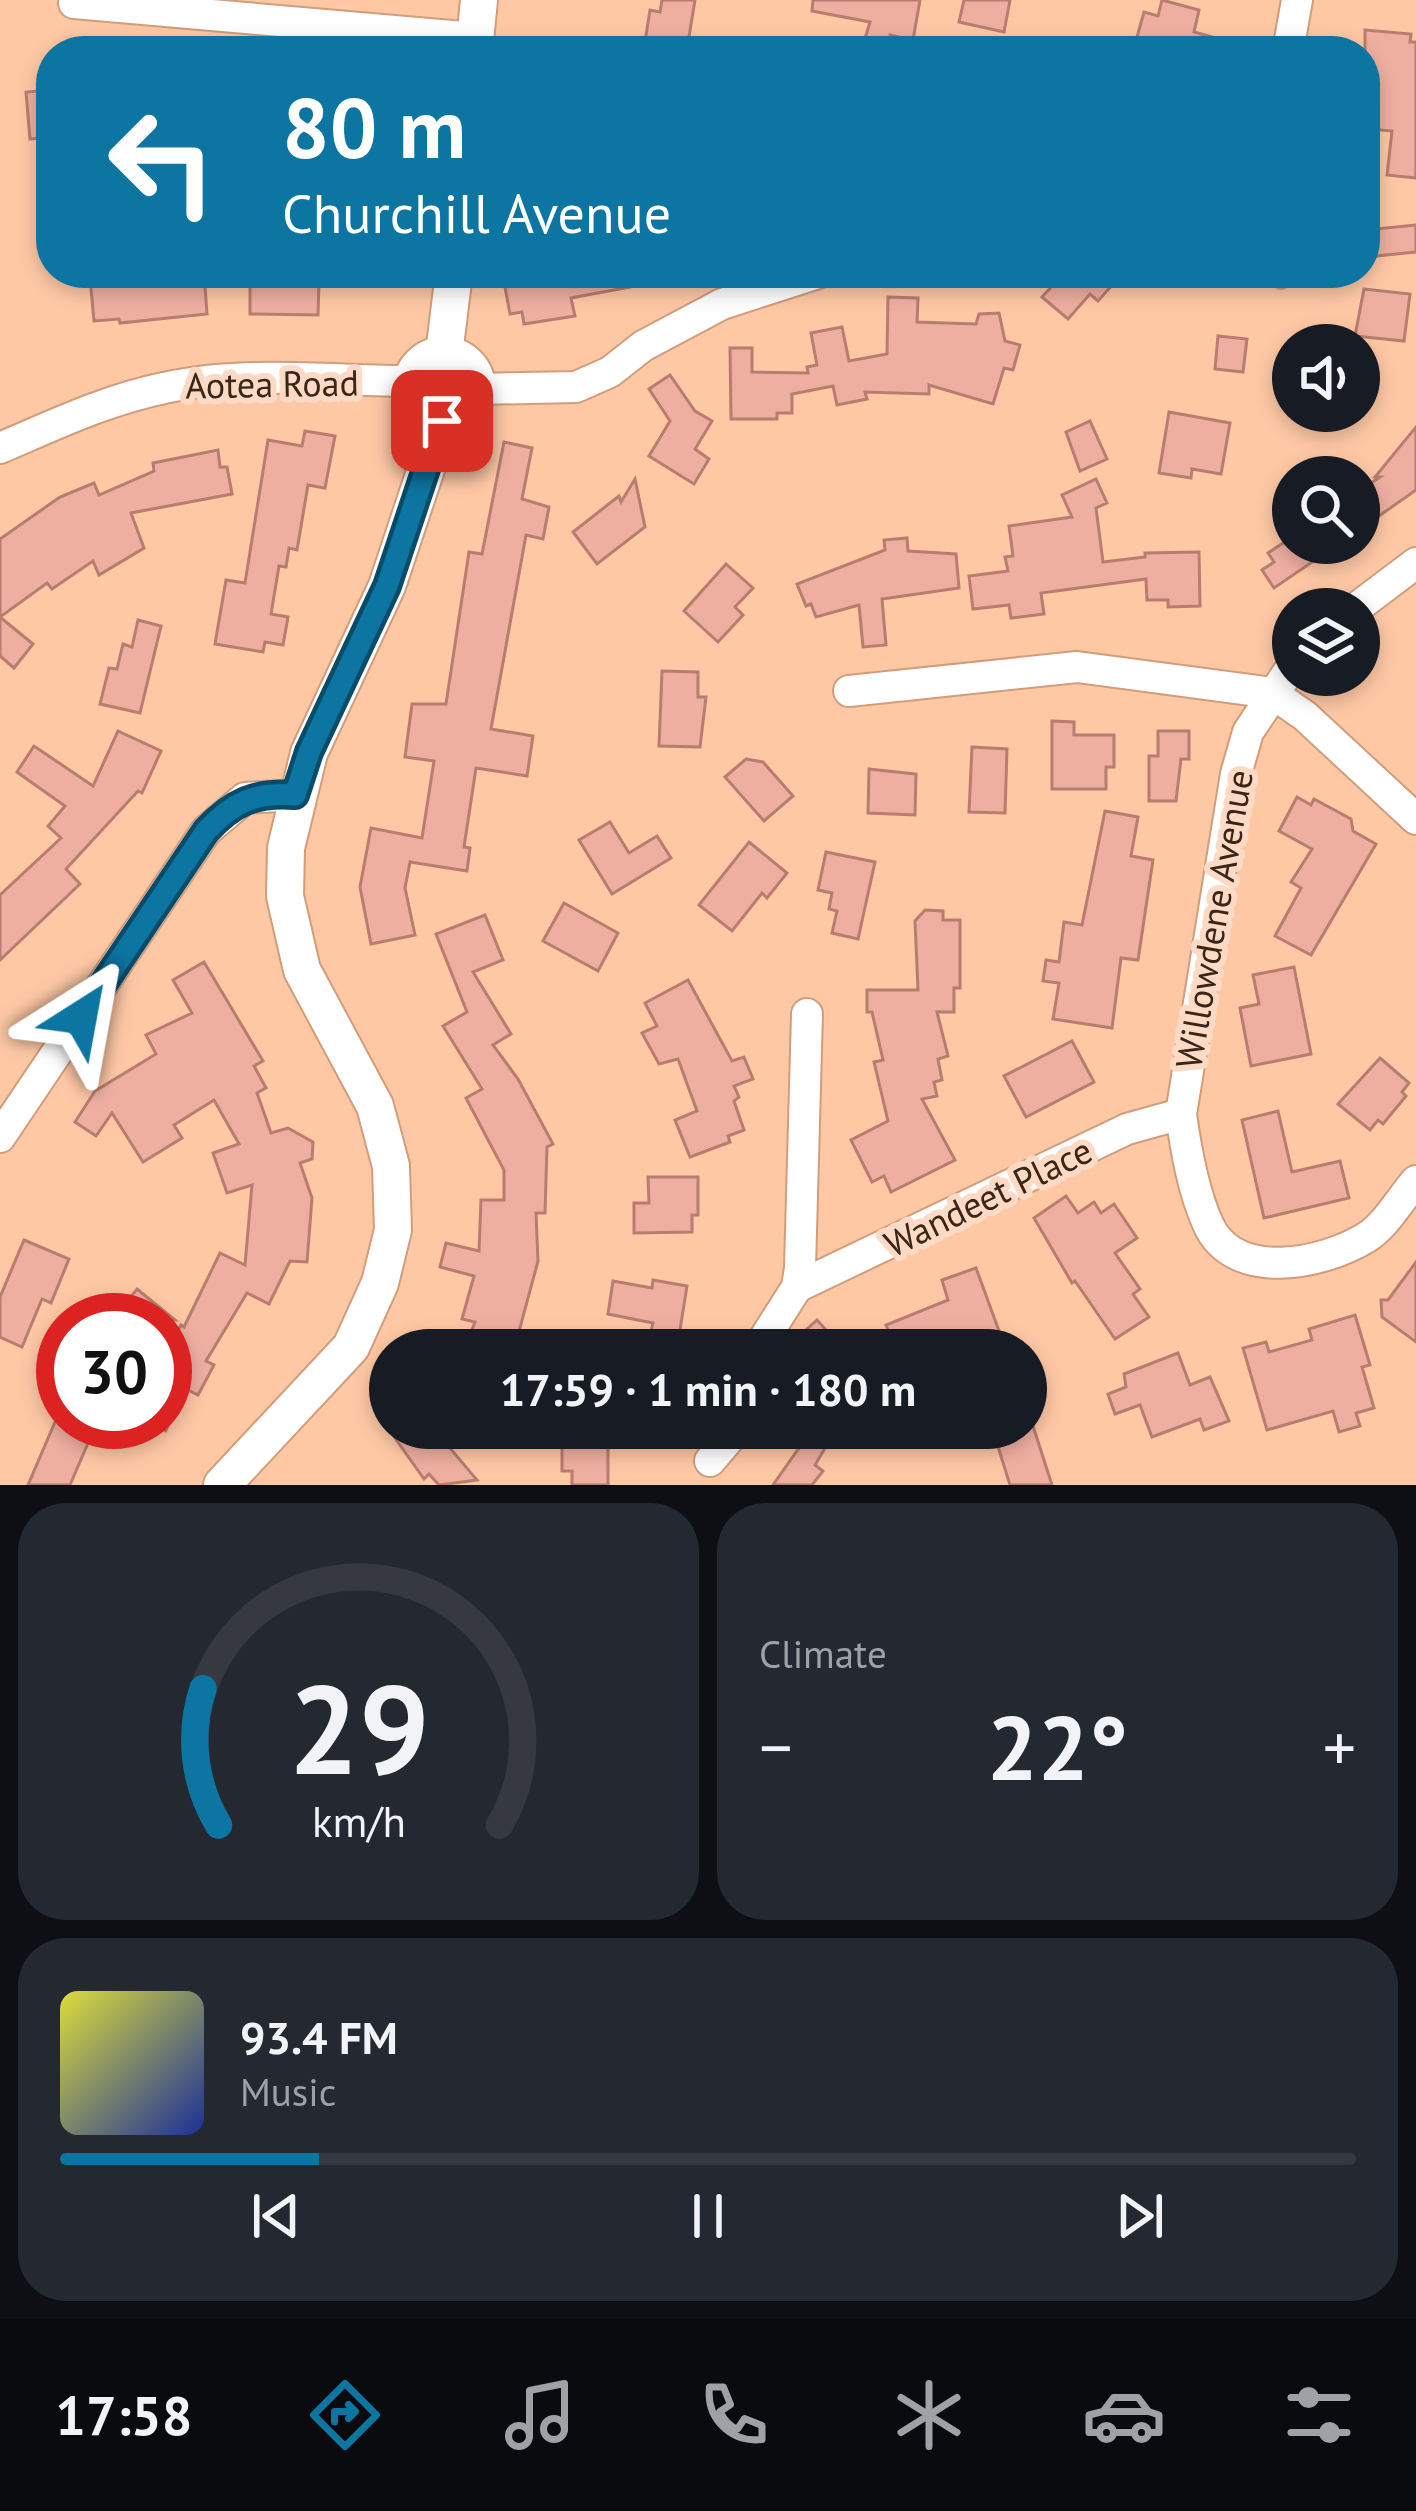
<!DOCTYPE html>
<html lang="en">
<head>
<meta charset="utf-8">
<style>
  :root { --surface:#171b24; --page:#242831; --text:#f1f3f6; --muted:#9ea1a6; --line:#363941; --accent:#0c75a1 }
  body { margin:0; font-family:"PT Sans",sans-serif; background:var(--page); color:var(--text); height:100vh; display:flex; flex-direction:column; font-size:45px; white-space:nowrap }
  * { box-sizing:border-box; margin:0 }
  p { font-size:39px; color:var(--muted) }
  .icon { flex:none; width:66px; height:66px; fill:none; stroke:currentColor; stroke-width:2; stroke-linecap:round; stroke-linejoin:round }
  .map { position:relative; height:1485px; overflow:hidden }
  .panel { display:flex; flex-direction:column; gap:18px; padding:18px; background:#0d0f14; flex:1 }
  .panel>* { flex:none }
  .banner { position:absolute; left:36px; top:36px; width:1344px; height:252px; border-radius:48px; box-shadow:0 6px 18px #0003; background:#0c75a1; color:#fff; overflow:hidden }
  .controls { position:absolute; left:1272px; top:324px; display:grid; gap:24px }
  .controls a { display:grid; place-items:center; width:108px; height:108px; border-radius:50%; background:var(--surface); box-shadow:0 6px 18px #0003; font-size:60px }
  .speed { position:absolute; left:36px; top:1293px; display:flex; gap:24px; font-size:60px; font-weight:700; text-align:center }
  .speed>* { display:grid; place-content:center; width:156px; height:156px; border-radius:50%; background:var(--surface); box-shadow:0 6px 18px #0003; line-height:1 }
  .speed .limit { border:18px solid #d22; background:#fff; color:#111 }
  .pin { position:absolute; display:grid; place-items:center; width:102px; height:102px; color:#fff; margin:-51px; border-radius:24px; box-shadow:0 6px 18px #0006 }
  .me { position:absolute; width:132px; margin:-66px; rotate:34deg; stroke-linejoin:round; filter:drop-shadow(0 0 9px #0008) }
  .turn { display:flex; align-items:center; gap:42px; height:252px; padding:0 48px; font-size:54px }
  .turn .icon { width:156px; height:156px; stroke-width:2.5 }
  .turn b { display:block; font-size:84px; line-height:102px }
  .big { font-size:90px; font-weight:700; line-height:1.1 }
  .panel .widget { flex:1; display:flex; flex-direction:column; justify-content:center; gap:18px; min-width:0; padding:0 42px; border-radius:48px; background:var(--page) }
  .panel .dial { align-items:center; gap:0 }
  .dial svg { height:312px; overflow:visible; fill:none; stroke:var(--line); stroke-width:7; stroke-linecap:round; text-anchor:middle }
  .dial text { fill:var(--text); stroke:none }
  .song { display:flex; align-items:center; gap:36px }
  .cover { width:144px; height:144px; border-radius:18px; background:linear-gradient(135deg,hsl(60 70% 55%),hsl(230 70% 35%)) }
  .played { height:12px; border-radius:6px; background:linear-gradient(90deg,var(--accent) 20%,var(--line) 20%) }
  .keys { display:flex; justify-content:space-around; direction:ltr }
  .heat { display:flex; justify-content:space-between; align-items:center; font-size:66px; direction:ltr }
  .panel .tiles { flex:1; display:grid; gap:18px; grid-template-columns:1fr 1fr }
  .widget:last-child { grid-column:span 2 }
  .trip { position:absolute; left:369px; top:1329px; width:678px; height:120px; border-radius:60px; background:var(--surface); box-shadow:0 6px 18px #0003; font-weight:700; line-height:120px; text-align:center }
  .menu { display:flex; height:192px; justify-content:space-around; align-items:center; background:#090b0e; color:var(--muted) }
  .menu .icon { width:84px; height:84px }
  .menu .active { color:var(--accent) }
  .menu b { font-size:54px; color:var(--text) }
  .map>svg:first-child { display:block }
</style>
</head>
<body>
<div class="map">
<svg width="1416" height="1485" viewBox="0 0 1416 1485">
  <rect width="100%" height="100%" fill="#fec8a5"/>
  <g fill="#efafa0" stroke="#b97d6f" stroke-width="3">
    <polygon points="662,0 695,0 687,49 645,42 650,10 660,12"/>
    <polygon points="813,0 920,0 913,40 890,35 886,51 863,45 870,22 812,11"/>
    <polygon points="964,0 1010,0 1004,32 959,22"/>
    <polygon points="1162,0 1199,10 1194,32 1238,44 1237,51 1146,51 1135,44 1144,12 1158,16"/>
    <polygon points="1365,30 1411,34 1410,42 1416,42 1416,178 1387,175 1392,131 1370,129 1374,90 1365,89"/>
    <polygon points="51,90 51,137 30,139 26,92"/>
    <polygon points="1416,225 1416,252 1366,257 1365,230"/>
    <polygon points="153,273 204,273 207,314 120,323 119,319 94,321 90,278"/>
    <polygon points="592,273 628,273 630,287 571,298 575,316 524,324 522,312 510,314 505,287"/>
    <polygon points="1064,273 1123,273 1098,301 1090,294 1068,319 1042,297"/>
    <polygon points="250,282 319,283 318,315 250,314"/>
    <polygon points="1364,289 1410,294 1404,341 1355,336"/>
    <polygon points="888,297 918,298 917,322 976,324 979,314 999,313 1005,341 1020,345 1013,370 1004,368 993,404 929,385 929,394 865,392 867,399 837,405 833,386 792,394 792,413 777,413 777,419 731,419 730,348 752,348 752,372 808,373 807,367 817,365 811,333 842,327 849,361 887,354"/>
    <polygon points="1218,336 1247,339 1243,372 1215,369"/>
    <polygon points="670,375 695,411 712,421 695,449 709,459 694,484 649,456 670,421 649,389"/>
    <polygon points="1169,412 1230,423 1221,474 1192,469 1191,478 1159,473"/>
    <polygon points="1090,421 1107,459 1080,471 1066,432"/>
    <polygon points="1416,427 1416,490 1359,530 1359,491 1380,477 1375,477"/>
    <polygon points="305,431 335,436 325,488 308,485 297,550 289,548 286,567 279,566 271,614 288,617 283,645 265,642 263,652 215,644 226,580 245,583 268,440 302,446"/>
    <polygon points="504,442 532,448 522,499 549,507 543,539 526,535 491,729 533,736 527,776 476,768 464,847 470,848 467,871 410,862 405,888 415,935 371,944 360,887 371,828 422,838 434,761 405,757 412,704 446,704 469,552 482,554"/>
    <polygon points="218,450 220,467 227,467 232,494 131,513 144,548 99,575 93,561 52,589 47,583 0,617 33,644 14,668 0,656 0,539 60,497 94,483 99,495 154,471 153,463"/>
    <polygon points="635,479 645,527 597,564 573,532 619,496 621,502"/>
    <polygon points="1096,479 1107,503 1096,508 1103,562 1145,557 1145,553 1199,552 1200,606 1168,607 1168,600 1147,600 1146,579 1041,593 1044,614 1011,618 1009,605 973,609 969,576 1008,571 1005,557 1013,556 1009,526 1072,517 1062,495"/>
    <polygon points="907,538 908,551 956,554 959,588 882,599 886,645 863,647 859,605 816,617 811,604 806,606 797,584 885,550 884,540"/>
    <polygon points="1283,543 1340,543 1274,588 1262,570 1274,562 1268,553"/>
    <polygon points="726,564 753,588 735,607 743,615 718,642 684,611"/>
    <polygon points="138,620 161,626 140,713 100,704 109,668 117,669 123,644 132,647"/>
    <polygon points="662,671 698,672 698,697 706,697 700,747 659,746"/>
    <polygon points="1052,721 1074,722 1074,735 1114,735 1114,767 1106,767 1106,789 1052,789"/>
    <polygon points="118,731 161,751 142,793 138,791 66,869 80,884 0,960 0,895 61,838 48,826 65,806 17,772 34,746 93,786"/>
    <polygon points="1158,731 1189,731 1189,759 1181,759 1176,801 1149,801 1149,756 1158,756"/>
    <polygon points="972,747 1007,749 1005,813 969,812"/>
    <polygon points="746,759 763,762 793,796 764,821 725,777"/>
    <polygon points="869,769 916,774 915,815 868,813"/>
    <polygon points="1297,797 1311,805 1314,799 1351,819 1353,831 1376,844 1311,955 1275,936 1301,888 1291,882 1312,849 1279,831"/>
    <polygon points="1105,811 1138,817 1131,856 1153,860 1138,960 1121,958 1112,1028 1053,1019 1059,983 1043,981 1046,960 1059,962 1064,922 1082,925"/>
    <polygon points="610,822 629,853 657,836 671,858 612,894 579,840"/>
    <polygon points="749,842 787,873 767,898 762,893 732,931 699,905"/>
    <polygon points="826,852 875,862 858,939 832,933 837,911 829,909 832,893 818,890"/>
    <polygon points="564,903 618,933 598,971 543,941"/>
    <polygon points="925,910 943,911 943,920 960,920 960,988 954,988 954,1012 937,1012 948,1056 938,1059 942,1080 934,1082 937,1096 922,1099 955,1160 891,1192 884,1176 872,1182 851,1140 888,1121 874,1062 883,1060 872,1012 867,1012 867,990 918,990 915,921"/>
    <polygon points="485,915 503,960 473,972 511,1034 493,1045 518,1079 553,1144 547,1147 545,1213 536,1213 538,1261 514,1350 464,1350 475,1322 462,1319 474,1276 440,1267 446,1243 479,1251 481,1200 504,1200 504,1170 466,1098 482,1089 443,1026 467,1012 436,934"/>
    <polygon points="204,962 263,1061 254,1066 266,1088 257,1093 271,1133 288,1128 313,1142 312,1159 300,1163 312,1198 307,1262 290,1261 269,1304 247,1293 206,1361 214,1365 198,1395 186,1389 165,1432 165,1354 181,1325 184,1327 220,1253 245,1265 252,1185 227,1193 213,1153 239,1144 214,1100 174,1125 182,1138 143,1162 112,1113 96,1136 75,1122 95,1091 156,1054 146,1035 192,1013 173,980"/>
    <polygon points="1294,967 1311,1054 1251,1066 1240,1008 1259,1004 1253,975"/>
    <polygon points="688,980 732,1061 744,1057 753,1079 734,1086 739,1097 734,1101 744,1130 728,1136 730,1142 690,1157 675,1120 697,1111 678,1059 659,1064 642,1033 657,1026 645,1003"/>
    <polygon points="1072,1041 1094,1082 1026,1117 1004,1076"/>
    <polygon points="1380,1058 1409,1083 1402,1092 1406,1096 1383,1124 1378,1120 1370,1130 1338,1104"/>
    <polygon points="1278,1111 1292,1172 1340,1161 1349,1198 1264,1218 1242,1120"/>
    <polygon points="648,1177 698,1177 698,1215 692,1215 692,1232 634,1233 634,1203 649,1203"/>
    <polygon points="1066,1196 1078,1213 1094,1202 1101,1213 1114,1204 1137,1238 1115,1253 1140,1289 1133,1294 1149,1317 1115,1339 1075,1281 1072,1283 1034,1218"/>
    <polygon points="24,1240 69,1259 51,1303 42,1299 22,1347 0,1337 0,1297"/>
    <polygon points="1416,1262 1416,1342 1382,1317 1381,1300 1388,1300"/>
    <polygon points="976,1268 1006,1350 896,1350 886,1325 948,1300 942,1280"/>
    <polygon points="653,1280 687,1286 679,1336 651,1331 653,1323 608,1314 613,1281 652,1288"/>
    <polygon points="137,1289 175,1320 112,1320"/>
    <polygon points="1355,1315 1370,1365 1362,1367 1374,1408 1356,1413 1360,1426 1339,1432 1333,1411 1267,1430 1243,1348 1266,1342 1269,1352 1312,1340 1309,1329"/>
    <polygon points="817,1320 844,1350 812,1350 799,1336"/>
    <polygon points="1178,1353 1190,1385 1210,1377 1229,1421 1204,1430 1200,1419 1152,1437 1140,1405 1115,1414 1108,1394 1126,1387 1124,1374"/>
    <polygon points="55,1422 97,1422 70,1485 28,1485"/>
    <polygon points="1033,1426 1052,1485 1010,1485 995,1437"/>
    <polygon points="388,1428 433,1428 477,1480 439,1485 429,1474 424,1479"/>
    <polygon points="813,1428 837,1428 815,1465 823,1471 812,1485 773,1485"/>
    <polygon points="562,1432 608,1432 608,1485 572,1485 572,1471 562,1471"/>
  </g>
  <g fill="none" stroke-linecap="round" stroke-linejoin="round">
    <defs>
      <polyline id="service" points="1281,280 1282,273"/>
      <g id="minor">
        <polyline points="74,3 475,38"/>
        <polyline points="1288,51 1297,0"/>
        <polyline points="477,389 576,387 610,372 643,346 722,304 818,273"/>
        <path d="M0 448C54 425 106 400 164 388 242 370 332 381 412 381"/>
        <polyline points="1355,609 1416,563"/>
        <path d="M1293 665 1248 732 1236 774 1181 1114C1186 1150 1193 1191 1208 1224 1234 1283 1324 1264 1367 1237 1386 1225 1401 1198 1416 1181"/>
        <polyline points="849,691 1077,667 1272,693 1305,716 1416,819"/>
        <polyline points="0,1137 206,831 245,798 295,795"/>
        <polyline points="797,1287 1127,1129 1181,1114"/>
        <polyline points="757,1350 797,1287 800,1268 807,1014"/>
        <polyline points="710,1461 738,1428"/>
      </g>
      <g id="tertiary">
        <polyline points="474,51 479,0"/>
        <polyline points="444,354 454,273"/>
        <circle cx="444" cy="388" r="33"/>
        <polyline points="222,1485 351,1347 380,1283 393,1230 391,1166 375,1106 302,970 285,896 286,848 309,753 387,586 442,421"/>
      </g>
    </defs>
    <use href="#service" stroke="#d19d7b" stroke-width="20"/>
    <use href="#minor" stroke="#d19d7b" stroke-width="34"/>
    <use href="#tertiary" stroke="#d19d7b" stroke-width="40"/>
    <use href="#service" stroke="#fff" stroke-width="15"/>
    <use href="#minor" stroke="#fff" stroke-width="30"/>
    <use href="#tertiary" stroke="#fff" stroke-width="36"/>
  </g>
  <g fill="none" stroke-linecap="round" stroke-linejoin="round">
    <defs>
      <path id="route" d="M81 1017 206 831C233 802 255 792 295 795L309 752 387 586 442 421"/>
    </defs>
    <use href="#route" stroke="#084c69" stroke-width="30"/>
    <use href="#route" stroke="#0c75a1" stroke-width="21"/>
  </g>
  <g text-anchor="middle" stroke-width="12" stroke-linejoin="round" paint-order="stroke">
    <g font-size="36" fill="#3a2517" stroke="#fcdac5">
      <text transform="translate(272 384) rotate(-1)" y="13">Aotea Road</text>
      <text transform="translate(1214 919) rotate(-80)" y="13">Willowdene Avenue</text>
      <text transform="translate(988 1197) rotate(-26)" y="13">Wandeet Place</text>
    </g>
  </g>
</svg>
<div class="controls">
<a><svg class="icon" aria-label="sound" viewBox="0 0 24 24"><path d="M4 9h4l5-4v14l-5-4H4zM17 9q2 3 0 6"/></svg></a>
<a><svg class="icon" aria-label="search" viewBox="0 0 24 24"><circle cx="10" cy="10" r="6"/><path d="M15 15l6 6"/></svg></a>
<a><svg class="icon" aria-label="layers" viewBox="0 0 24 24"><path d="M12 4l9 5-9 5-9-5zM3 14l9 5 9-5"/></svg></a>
</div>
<div class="speed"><div class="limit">30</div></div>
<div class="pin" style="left:442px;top:421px;background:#d93025"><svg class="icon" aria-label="arrive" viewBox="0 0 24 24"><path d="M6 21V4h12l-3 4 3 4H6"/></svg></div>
<svg class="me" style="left:81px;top:1017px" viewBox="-20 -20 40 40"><path d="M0-17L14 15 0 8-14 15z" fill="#0c75a1" stroke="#fff" stroke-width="4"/></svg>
<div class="trip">17:59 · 1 min · 180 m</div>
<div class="banner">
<div class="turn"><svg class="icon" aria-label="left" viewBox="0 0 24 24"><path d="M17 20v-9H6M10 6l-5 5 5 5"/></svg><div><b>80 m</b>Churchill Avenue</div></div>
</div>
</div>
<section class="panel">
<div class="tiles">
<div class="widget dial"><svg viewBox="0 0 100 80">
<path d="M14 69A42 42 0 1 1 86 69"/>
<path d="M14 69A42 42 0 0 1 10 34" stroke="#0c75a1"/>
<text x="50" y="56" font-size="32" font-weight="700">29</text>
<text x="50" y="72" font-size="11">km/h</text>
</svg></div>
<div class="widget"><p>Climate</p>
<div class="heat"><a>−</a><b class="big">22°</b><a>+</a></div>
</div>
<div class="widget">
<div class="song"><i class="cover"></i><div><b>93.4 FM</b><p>Music</p></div></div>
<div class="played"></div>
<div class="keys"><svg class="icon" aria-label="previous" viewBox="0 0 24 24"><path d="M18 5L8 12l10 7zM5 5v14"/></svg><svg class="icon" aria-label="pause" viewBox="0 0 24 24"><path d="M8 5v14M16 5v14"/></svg><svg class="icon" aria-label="next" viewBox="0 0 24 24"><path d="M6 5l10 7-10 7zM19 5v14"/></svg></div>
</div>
</div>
</section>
<nav class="menu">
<b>17:58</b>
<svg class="icon active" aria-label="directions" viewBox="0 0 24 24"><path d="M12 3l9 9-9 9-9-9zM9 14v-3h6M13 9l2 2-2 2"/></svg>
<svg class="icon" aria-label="music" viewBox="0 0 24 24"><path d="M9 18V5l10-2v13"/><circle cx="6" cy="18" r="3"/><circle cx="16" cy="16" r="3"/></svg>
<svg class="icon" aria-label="phone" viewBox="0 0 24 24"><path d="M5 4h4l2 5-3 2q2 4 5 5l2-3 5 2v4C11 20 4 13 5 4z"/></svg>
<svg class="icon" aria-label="climate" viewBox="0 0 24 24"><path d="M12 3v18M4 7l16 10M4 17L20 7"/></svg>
<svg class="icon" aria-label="car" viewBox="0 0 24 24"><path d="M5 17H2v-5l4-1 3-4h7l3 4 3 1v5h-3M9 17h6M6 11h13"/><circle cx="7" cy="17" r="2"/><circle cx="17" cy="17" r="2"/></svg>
<svg class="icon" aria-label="filters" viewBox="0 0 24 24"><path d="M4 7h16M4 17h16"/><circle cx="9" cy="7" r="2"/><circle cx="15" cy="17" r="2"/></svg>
</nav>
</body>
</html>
